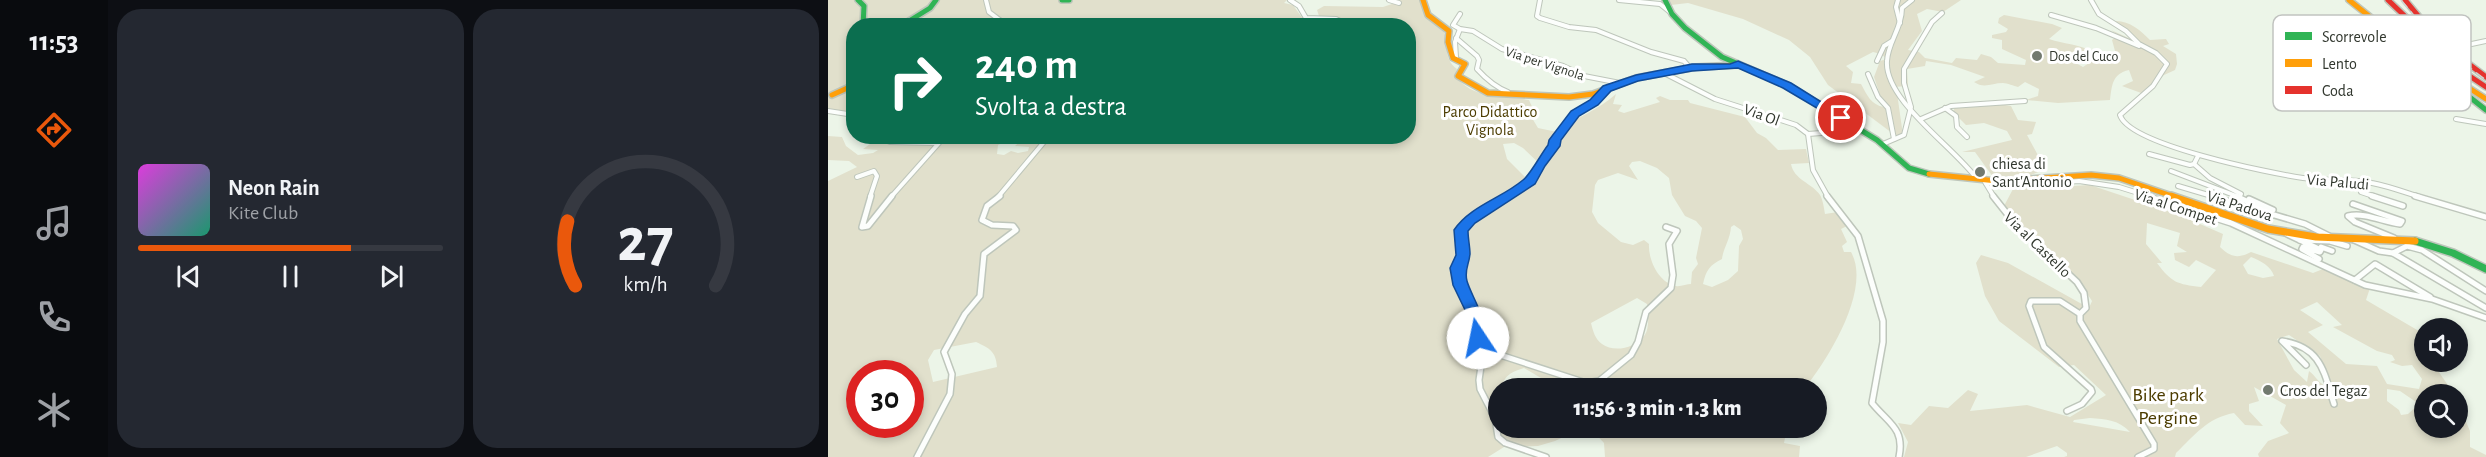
<!DOCTYPE html>
<html lang="it">
<head>
<meta charset="utf-8">
<style>
  :root { --surface:#171b24; --page:#242831; --text:#f1f3f6; --muted:#9ea1a6; --line:#363941; --accent:#ea580c }
  body { margin:0; font-family:"Alegreya Sans",sans-serif; background:var(--page); color:var(--text); height:100vh; display:flex; flex-direction:column; font-size:22px; white-space:nowrap }
  * { box-sizing:border-box; margin:0 }
  p { font-size:20px; color:var(--muted) }
  .icon { flex:none; width:33px; height:33px; fill:none; stroke:currentColor; stroke-width:2; stroke-linecap:round; stroke-linejoin:round }
  .map { position:relative; flex:1; overflow:hidden }
  .side { display:flex; flex-direction:column; gap:9px; padding:9px; background:#0d0f14; width:720px }
  .side>* { flex:none }
  .banner { position:absolute; left:18px; top:18px; width:570px; height:126px; border-radius:24px; box-shadow:0 3px 9px #0003; background:#0b6e4f; color:#fff; overflow:hidden }
  .buttons { position:absolute; left:1586px; top:318px; display:grid; gap:12px }
  .buttons a { display:grid; place-items:center; width:54px; height:54px; border-radius:50%; background:var(--surface); box-shadow:0 3px 9px #0003; font-size:30px }
  .speed { position:absolute; left:18px; top:360px; display:flex; gap:12px; font-size:30px; font-weight:700; text-align:center }
  .speed>* { display:grid; place-content:center; width:78px; height:78px; border-radius:50%; background:var(--surface); box-shadow:0 3px 9px #0003; line-height:1 }
  .speed .limit { border:9px solid #d22; background:#fff; color:#111 }
  .pin { position:absolute; display:grid; place-items:center; width:51px; height:51px; color:#fff; margin:-26px; border:3px solid #fff; border-radius:50%; box-shadow:0 2px 6px #0007 }
  .me { position:absolute; width:66px; margin:-33px; rotate:349deg; stroke-linejoin:round; filter:drop-shadow(0 0 4px #0008) }
  .turn { display:flex; align-items:center; gap:21px; height:126px; padding:0 30px; font-size:27px }
  .turn .icon { width:78px; height:78px; stroke-width:2.5 }
  .turn b { display:block; font-size:42px; line-height:51px }
  .side .widget { flex:1; display:flex; flex-direction:column; justify-content:center; gap:9px; min-width:0; padding:0 21px; border-radius:24px; background:var(--page) }
  .side .dial { align-items:center; gap:0 }
  .dial svg { height:156px; overflow:visible; fill:none; stroke:var(--line); stroke-width:7; stroke-linecap:round; text-anchor:middle }
  .dial text { fill:var(--text); stroke:none }
  .song { display:flex; align-items:center; gap:18px }
  .cover { width:72px; height:72px; border-radius:9px; background:linear-gradient(135deg,hsl(300 70% 55%),hsl(160 70% 35%)) }
  .played { height:6px; border-radius:3px; background:linear-gradient(90deg,var(--accent) 70%,var(--line) 70%) }
  .keys { display:flex; justify-content:space-around; direction:ltr }
  .side .tiles { flex:1; display:grid; gap:9px; grid-template-columns:repeat(2,1fr) }
  .trip { position:absolute; left:660px; top:378px; width:339px; height:60px; border-radius:30px; background:var(--surface); box-shadow:0 3px 9px #0003; font-weight:800; line-height:60px; text-align:center }
  main { display:flex; flex:1; min-height:0 }
  .dock { display:flex; flex-direction:column; width:108px; justify-content:space-around; align-items:center; background:#090b0e; color:var(--muted) }
  .dock .icon { width:42px; height:42px }
  .dock .active { color:var(--accent) }
  .dock b { font-size:27px; color:var(--text) }
  .map>svg:first-child { display:block }
</style>
</head>
<body>
<main>
<nav class="dock">
<b>11:53</b>
<svg class="icon active" aria-label="directions" viewBox="0 0 24 24"><path d="M12 3l9 9-9 9-9-9zM9 14v-3h6M13 9l2 2-2 2"/></svg>
<svg class="icon" aria-label="music" viewBox="0 0 24 24"><path d="M9 18V5l10-2v13"/><circle cx="6" cy="18" r="3"/><circle cx="16" cy="16" r="3"/></svg>
<svg class="icon" aria-label="phone" viewBox="0 0 24 24"><path d="M5 4h4l2 5-3 2q2 4 5 5l2-3 5 2v4C11 20 4 13 5 4z"/></svg>
<svg class="icon" aria-label="climate" viewBox="0 0 24 24"><path d="M12 3v18M4 7l16 10M4 17L20 7"/></svg>
</nav>
<section class="side">
<div class="tiles">
<div class="widget">
<div class="song"><i class="cover"></i><div><b>Neon Rain</b><p>Kite Club</p></div></div>
<div class="played"></div>
<div class="keys"><svg class="icon" aria-label="previous" viewBox="0 0 24 24"><path d="M18 5L8 12l10 7zM5 5v14"/></svg><svg class="icon" aria-label="pause" viewBox="0 0 24 24"><path d="M8 5v14M16 5v14"/></svg><svg class="icon" aria-label="next" viewBox="0 0 24 24"><path d="M6 5l10 7-10 7zM19 5v14"/></svg></div>
</div>
<div class="widget dial"><svg viewBox="0 0 100 80">
<path d="M14 69A42 42 0 1 1 86 69"/>
<path d="M14 69A42 42 0 0 1 10 36" stroke="#ea580c"/>
<text x="50" y="56" font-size="32" font-weight="700">27</text>
<text x="50" y="72" font-size="11">km/h</text>
</svg></div>
</div>
</section>
<div class="map">
<svg width="1658" height="457" viewBox="0 0 1658 457">
  <rect width="100%" height="100%" fill="#ecf5e8"/>
  <g fill="#e1e0cc" fill-rule="evenodd">
    <polygon points="0,0 234,0 241,3 244,0 459,0 456,3 465,5 475,19 488,25 26,26 25,118 8,113 0,114"/>
    <path d="M557 0H593C595 7 597 17 603 22 608 25 612 24 615 30 622 43 614 58 629 69L627 75C644 100 675 95 701 100L706 111 704 118 710 128 729 132C748 117 771 110 788 94L785 104 794 105 790 111 796 113 832 102 828 98 832 96 842 100H860L862 103 917 117 929 133 938 138 950 150 978 149 981 163 963 164C966 180 984 183 992 195 995 200 996 208 997 214L1010 212 1021 225 1013 229 1019 242 1014 246 1016 252H1023C1044 289 1000 359 977 388H730L696 368C683 372 677 375 673 388H670V428H754L727 441 710 446 676 447 660 457H0V181L29 167 21 161 0 160V136L14 137 18 146 30 155 45 153 50 150 35 149 49 139 72 142 80 136 187 137 170 145 169 154 176 155 183 151 190 153 200 151 201 147 187 146 198 136 247 137 251 141 263 136H580V26L524 25 522 21 510 18 491 16 489 10 496 6 555 7 567 3ZM686 143 695 148 715 167 713 175 699 179 679 159 675 144ZM812 161 829 168 841 178 844 195 857 216 868 221 874 228 868 258 870 264 864 272 863 284C859 284 852 287 848 286 831 283 820 260 821 244L816 240 805 245 793 242 770 223 764 212 767 185 770 180 790 173 810 180 801 166 804 162ZM906 225 913 230 915 239 911 246 910 271 900 280 884 287 875 284C878 270 882 265 894 259 895 249 902 240 903 227ZM809 298 819 304C820 313 822 329 816 336 807 348 786 353 774 344 767 339 765 331 763 323ZM148 342C161 348 168 351 169 367L105 382 100 360 106 350ZM32 374H82V424H32Z"/>
    <path d="M841 0H1133L1115 12 1099 9 1089 14 1094 31 1080 50 1091 52 1097 58 1124 63 1128 58 1149 60 1153 54 1163 57 1170 63 1197 65 1198 60 1174 49V40L1164 38V35L1178 32 1180 29 1170 23 1171 18 1176 15 1224 24 1234 28 1221 39C1236 44 1250 44 1264 51L1258 53 1246 51 1244 61 1255 67 1270 57 1287 51 1284 40 1290 35 1283 30 1307 41 1300 30 1286 21C1301 20 1312 30 1322 40L1338 39 1341 44 1335 46 1348 54 1349 64 1347 70 1336 75 1316 94 1294 86 1305 81 1301 70C1284 74 1284 85 1282 100L1230 103 1198 100 1210 96 1211 89 1197 82 1190 87C1186 86 1179 83 1175 83 1164 83 1156 89 1146 82L1157 77 1123 65 1098 61 1097 66 1079 69 1080 86 1065 87 1069 93 1075 135 1068 136 1000 85 982 57 961 40 915 19 860 3 843 5ZM1045 52 1053 54 1059 59 1052 61 1046 77 1056 107C1043 105 1039 95 1033 84L1023 83 1025 72 1018 66Z"/>
    <polygon points="1171,104 1183,106 1190,120 1208,122 1204,134 1199,135 1212,159 1213,171 1203,175 1165,177 1147,152 1134,152 1184,140 1179,131 1156,123 1138,125 1125,112 1127,107"/>
    <path d="M1262 185 1349 214 1395 234 1392 247C1402 257 1410 259 1423 252L1485 273 1495 269 1542 288 1538 300 1596 334V362H1604L1626 394H1596V428H1629V401L1642 431V447L1658 455V457H1431L1430 454 1440 441 1461 433 1452 423 1458 405 1426 387 1431 401 1421 404V411L1435 426 1417 425 1406 413C1379 418 1367 435 1348 453L1347 457H1236L1239 456V453L1229 446 1198 457H1076L1080 442 1070 423 1083 425 1101 406 1120 408 1140 390 1150 394 1142 411 1199 405 1242 417 1278 395 1246 365 1231 367 1171 321 1157 296 1148 263 1153 255 1180 263 1261 308 1264 301 1247 275 1204 237 1176 206 1185 189ZM1319 223 1352 233 1349 246 1359 252 1346 253 1347 260 1361 267 1368 260 1388 270 1373 287C1349 284 1344 283 1329 263H1334L1318 244ZM1423 257C1433 261 1443 266 1446 276L1435 278 1420 274 1415 265ZM1489 302 1514 325 1505 327 1549 351 1564 355 1567 360 1562 362 1574 366 1584 365 1594 379 1591 389 1559 384 1549 366 1518 364 1480 332 1495 325 1472 310ZM1461 335 1492 356 1501 380 1498 386C1490 383 1488 376 1481 371L1479 382 1466 370 1449 339ZM1559 389 1572 391 1591 404 1580 414 1573 415 1571 410 1559 401ZM1262 418C1278 419 1291 420 1302 432L1245 422 1246 420Z"/>
    <polygon points="762,428 959,428 956,443 972,446 971,457 777,457 776,443"/>
  </g>
  <g fill="none" stroke-linecap="round" stroke-linejoin="round">
    <defs>
      <g id="street-far1">
        <polyline points="158,0 161,12 173,21 172,26"/>
        <polyline points="462,0 471,6 478,18 508,19 522,26"/>
        <polyline points="561,0 571,3"/>
        <polyline points="712,0 709,16 712,18 741,27 768,30 823,52 856,61 862,68"/>
        <polyline points="791,0 832,4 842,12"/>
        <polyline points="1070,0 1068,7 1072,23"/>
        <path d="M1084 0 1074 8C1074 28 1060 42 1059 61 1056 100 1126 147 1149 179"/>
        <path d="M1263 0 1271 14 1298 31 1311 44 1328 53 1339 64 1325 86 1292 115C1301 145 1442 173 1475 178 1497 181 1522 178 1544 183 1560 186 1576 192 1592 197"/>
        <polyline points="632,14 625,25 632,29 645,31 674,49 735,66 756,76 792,83"/>
        <polyline points="1223,15 1268,28 1311,46"/>
        <path d="M628 38 649 56 651 60 649 69C658 79 667 87 680 92"/>
        <polyline points="1620,49 1658,41"/>
        <polyline points="628,57 627,42 632,29"/>
        <polyline points="1049,61 1056,46 1064,41"/>
        <polyline points="1595,63 1621,84"/>
        <polyline points="838,74 887,99 968,125 980,134 1033,130"/>
        <polyline points="1040,74 1050,97 1060,108 1066,139"/>
        <polyline points="1117,108 1128,116 1129,127 1139,137"/>
        <polyline points="0,111 26,115"/>
        <polyline points="1093,119 1123,106 1197,101"/>
        <polyline points="1628,119 1658,124"/>
        <polyline points="980,134 985,170 1000,197"/>
        <polyline points="47,136 62,142 111,143 63,197"/>
        <polyline points="1055,144 1076,135 1083,107 1076,83 1076,69 1104,22 1114,13"/>
        <polyline points="1321,154 1362,165 1366,164 1370,156"/>
        <polyline points="1366,164 1382,178 1413,194"/>
        <polyline points="1343,171 1411,197"/>
        <polyline points="29,177 46,171 49,176 42,197"/>
        <polyline points="1157,182 1166,197"/>
        <polyline points="1158,183 1196,185 1251,181 1291,187 1323,197"/>
        <polyline points="1350,186 1387,197"/>
        <polyline points="1533,192 1548,197"/>
        <polyline points="170,197 221,136"/>
        <polyline points="678,197 703,181 711,165 726,146 727,140 747,114 766,103 777,90"/>
      </g>
      <g id="street">
        <polyline points="43,196 34,227 40,226 64,196"/>
        <polyline points="680,196 642,220 633,230 635,254 630,268 632,285 637,291 645,312 650,338 660,351 758,383 771,381 803,355 810,342 818,312 843,288 845,275 841,244 849,231 838,227"/>
        <path d="M999 196 1030 236 1055 321V342L1044 403C1060 423 1077 428 1071 457"/>
        <polyline points="1165,196 1188,225 1249,282 1256,293 1258,308 1252,314 1252,321 1326,444 1326,449 1310,457"/>
        <polyline points="1318,196 1403,223 1537,285 1604,299 1658,318"/>
        <polyline points="1382,196 1477,224 1501,236"/>
        <polyline points="1408,196 1439,211"/>
        <polyline points="1544,196 1575,206"/>
        <polyline points="1587,196 1658,217"/>
        <polyline points="1421,199 1445,210"/>
        <path d="M1525 204 1574 221 1572 224C1555 222 1537 212 1520 216L1527 222 1566 238"/>
        <polyline points="1459,234 1493,250 1492,252 1475,247 1474,249 1491,259"/>
        <polyline points="1524,239 1551,251 1565,253"/>
        <polyline points="1472,240 1502,241 1519,246"/>
        <polyline points="1493,247 1504,251"/>
        <polyline points="1527,280 1547,264 1602,297"/>
        <polyline points="1658,291 1594,250 1579,246 1565,253 1658,308"/>
        <polyline points="656,346 651,380 652,389 667,418 670,437 677,443 718,457"/>
        <path d="M1478 365 1454 341C1494 347 1496 373 1506 404"/>
        <polyline points="1239,411 1254,404 1264,392 1263,389 1216,347 1201,306 1203,301 1232,301 1252,314"/>
        <polyline points="89,457 122,394 124,374 116,352 137,314 152,296 156,254 188,230 185,226 164,225 154,220 159,206 172,196"/>
      </g>
      <g id="fast-far1">
        <polyline points="30,0 36,6 35,26"/>
        <polyline points="234,0 241,0"/>
        <polyline points="837,0 844,14 857,28 894,57 959,85 1049,140 1081,168 1101,174"/>
        <polyline points="73,26 102,8 108,0"/>
        <polyline points="1620,80 1658,110"/>
      </g>
      <polyline id="fast" points="1587,241 1625,253 1658,269"/>
      <g id="slow-far1">
        <polyline points="595,0 600,15 621,31 620,42 625,58 637,64 630,76 660,93 741,97 765,94 808,78 868,67 910,65"/>
        <polyline points="1521,0 1591,56 1658,99"/>
        <polyline points="4,95 26,85"/>
        <polyline points="1101,174 1169,181 1263,175 1291,178 1347,197"/>
      </g>
      <polyline id="slow" points="1343,196 1440,229 1488,237 1587,241"/>
      <g id="jam">
        <polyline points="1560,0 1605,43 1622,63 1658,87"/>
        <polyline points="1577,0 1613,43 1658,77"/>
      </g>
    </defs>
    <use href="#street-far1" stroke="#bec6bb" stroke-width="6"/>
    <use href="#street" stroke="#bec6bb" stroke-width="8"/>
    <use href="#fast-far1" stroke="#bec6bb" stroke-width="8"/>
    <use href="#fast" stroke="#bec6bb" stroke-width="10"/>
    <use href="#slow-far1" stroke="#bec6bb" stroke-width="8"/>
    <use href="#slow" stroke="#bec6bb" stroke-width="10"/>
    <use href="#jam" stroke="#bec6bb" stroke-width="8"/>
    <use href="#street-far1" stroke="#fcfefc" stroke-width="4"/>
    <use href="#street" stroke="#fcfefc" stroke-width="5"/>
    <use href="#fast-far1" stroke="#30b455" stroke-width="5"/>
    <use href="#fast" stroke="#30b455" stroke-width="7"/>
    <use href="#slow-far1" stroke="#ff9f0a" stroke-width="5"/>
    <use href="#slow" stroke="#ff9f0a" stroke-width="7"/>
    <use href="#jam" stroke="#e5322d" stroke-width="5"/>
    <polyline stroke="#d2d4d0" stroke-width="1.5" stroke-dasharray="10 5" stroke-linecap="butt" points="1573,0 1609,43 1658,80"/>
  </g>
  <path fill="#1a73e8" stroke="#114b97" stroke-width="1.5" d="M910 61 963 83 1019 118 1017 120H1009L955 88 910 68 864 71 810 81 783 91 770 105 751 116 733 140 732 146 717 166 707 184 647 223 640 231C640 238 642 247 642 254 641 265 636 270 639 281 643 296 664 326 655 342H644L638 312 625 285 622 268 628 255 626 230C642 206 674 198 695 180 702 175 713 154 720 145L721 140 743 111 762 100 775 86 808 75 864 64H902Z"/>
  <g fill="#727a6f" stroke="#fff" stroke-width="2">
    <circle cx="1209" cy="56" r="6"/>
    <circle cx="1152" cy="172" r="6"/>
    <circle cx="1440" cy="390" r="6"/>
  </g>
  <g text-anchor="middle" stroke-width="6" stroke-linejoin="round" paint-order="stroke">
    <g font-size="14" fill="#31372e" stroke="#fff" text-anchor="start">
      <text x="1221" y="61">Dos del Cuco</text>
    </g>
    <g font-size="14" fill="#31372e" stroke="#fff">
      <text transform="translate(717 63) rotate(18)" y="5">Via per Vignola</text>
    </g>
    <g font-size="16" fill="#4c3c00" stroke="#fff">
      <text x="662" y="117">Parco Didattico<tspan x="662" dy="18">Vignola</tspan></text>
    </g>
    <g font-size="16" fill="#31372e" stroke="#fff">
      <text transform="translate(934 114) rotate(20)" y="6">Via Ol</text>
      <text transform="translate(1510 181) rotate(5)" y="6">Via Paludi</text>
      <text transform="translate(1412 205) rotate(18)" y="6">Via Padova</text>
      <text transform="translate(1348 206) rotate(18)" y="6">Via al Compet</text>
      <text transform="translate(1210 244) rotate(44)" y="6">Via al Castello</text>
    </g>
    <g font-size="16" fill="#31372e" stroke="#fff" text-anchor="start">
      <text x="1164" y="169">chiesa di<tspan x="1164" dy="18">Sant'Antonio</tspan></text>
      <text x="1452" y="396">Cros del Tegaz</text>
    </g>
    <g font-size="20" fill="#4c3c00" stroke="#fff">
      <text x="1340" y="401">Bike park<tspan x="1340" dy="23">Pergine</tspan></text>
    </g>
  </g>
  <rect x="1445" y="15" width="198" height="96" rx="9" fill="#fff" stroke="#c1c3c0" stroke-width="1.5"/>
  <rect x="1457" y="32" width="27" height="8" fill="#30b455"/>
  <rect x="1457" y="59" width="27" height="8" fill="#ff9f0a"/>
  <rect x="1457" y="86" width="27" height="8" fill="#e5322d"/>
  <g font-size="16" fill="#31372e">
    <text x="1494" y="42">Scorrevole</text>
    <text x="1494" y="69">Lento</text>
    <text x="1494" y="96">Coda</text>
  </g>
</svg>
<div class="buttons">
<a><svg class="icon" aria-label="sound" viewBox="0 0 24 24"><path d="M4 9h4l5-4v14l-5-4H4zM17 9q2 3 0 6"/></svg></a>
<a><svg class="icon" aria-label="search" viewBox="0 0 24 24"><circle cx="10" cy="10" r="6"/><path d="M15 15l6 6"/></svg></a>
</div>
<div class="speed"><div class="limit">30</div></div>
<div class="pin" style="left:1013px;top:118px;background:#d93025"><svg class="icon" aria-label="arrive" viewBox="0 0 24 24"><path d="M6 21V4h12l-3 4 3 4H6"/></svg></div>
<svg class="me" style="left:650px;top:338px" viewBox="-20 -20 40 40"><circle r="19" fill="#fff"/><path d="M0-13L10 11 0 6-10 11z" fill="#1a73e8"/></svg>
<div class="trip">11:56 · 3 min · 1.3 km</div>
<div class="banner">
<div class="turn"><svg class="icon" aria-label="right" viewBox="0 0 24 24"><path d="M7 20v-9h11M14 6l5 5-5 5"/></svg><div><b>240 m</b>Svolta a destra</div></div>
</div>
</div>
</main>
</body>
</html>
